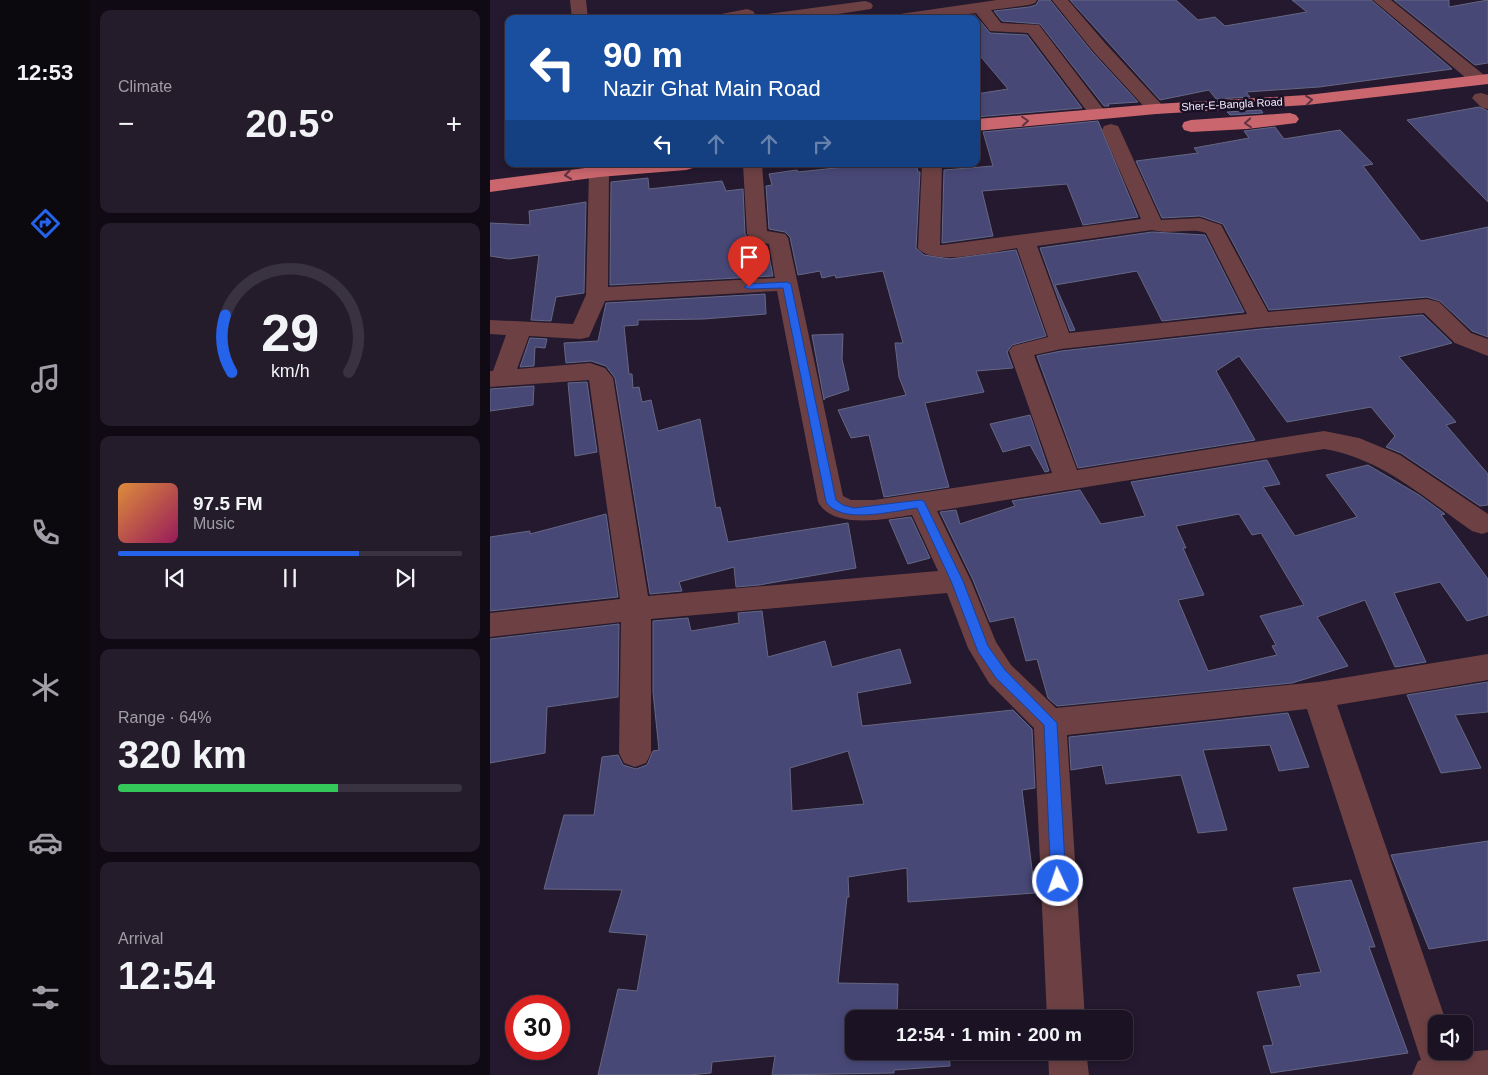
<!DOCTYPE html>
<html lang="en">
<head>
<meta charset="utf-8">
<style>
  :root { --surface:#1b1323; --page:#241c2b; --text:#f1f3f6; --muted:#a09ea6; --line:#393241; --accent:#2563eb }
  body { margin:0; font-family:Helvetica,sans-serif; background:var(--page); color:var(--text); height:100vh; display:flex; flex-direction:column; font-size:19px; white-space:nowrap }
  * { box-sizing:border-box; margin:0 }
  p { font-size:16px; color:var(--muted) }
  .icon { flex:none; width:28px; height:28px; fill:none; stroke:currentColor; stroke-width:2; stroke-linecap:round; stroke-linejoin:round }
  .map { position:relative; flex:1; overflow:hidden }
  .sheet { display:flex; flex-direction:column; gap:10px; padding:10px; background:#0f0a13; width:400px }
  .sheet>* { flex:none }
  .banner { position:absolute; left:15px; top:15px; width:475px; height:152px; border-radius:10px; box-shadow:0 2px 8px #0003,0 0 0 1px var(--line); background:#1a4fa0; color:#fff; overflow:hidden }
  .buttons { position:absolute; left:938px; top:1015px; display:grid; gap:10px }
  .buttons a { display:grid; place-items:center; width:45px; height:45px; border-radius:10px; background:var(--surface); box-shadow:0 2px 8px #0003,0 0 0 1px var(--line); font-size:25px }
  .speed { position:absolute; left:15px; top:995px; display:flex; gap:10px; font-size:25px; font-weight:700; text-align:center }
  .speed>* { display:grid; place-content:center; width:65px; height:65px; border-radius:50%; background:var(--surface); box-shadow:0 2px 8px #0003,0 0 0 1px var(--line); line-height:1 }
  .speed .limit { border:8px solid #d22; background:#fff; color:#111 }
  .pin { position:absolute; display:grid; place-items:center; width:42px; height:42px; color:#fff; margin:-51px -21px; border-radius:50% 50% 50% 0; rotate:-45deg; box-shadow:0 0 5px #0007 }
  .pin .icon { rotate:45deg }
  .me { position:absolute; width:55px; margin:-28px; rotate:357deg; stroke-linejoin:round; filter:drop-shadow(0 0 4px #0008) }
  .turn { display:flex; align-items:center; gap:18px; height:105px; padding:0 15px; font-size:22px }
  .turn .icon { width:65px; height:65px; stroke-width:2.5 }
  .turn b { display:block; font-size:35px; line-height:42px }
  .lanes { display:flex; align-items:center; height:48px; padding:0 15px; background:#0003; justify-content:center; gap:25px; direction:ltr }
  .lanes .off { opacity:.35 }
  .big { font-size:38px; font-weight:700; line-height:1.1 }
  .sheet .tile { flex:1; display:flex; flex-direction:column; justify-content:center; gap:8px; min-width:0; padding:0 18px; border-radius:10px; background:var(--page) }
  .sheet .dial { align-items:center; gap:0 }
  .dial svg { height:130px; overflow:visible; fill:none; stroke:var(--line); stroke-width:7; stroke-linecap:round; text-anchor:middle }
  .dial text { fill:var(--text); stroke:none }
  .song { display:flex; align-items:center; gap:15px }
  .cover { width:60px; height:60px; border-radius:8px; background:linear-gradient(135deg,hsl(30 70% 55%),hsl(330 70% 35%)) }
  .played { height:5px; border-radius:2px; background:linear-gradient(90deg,var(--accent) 70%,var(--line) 70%) }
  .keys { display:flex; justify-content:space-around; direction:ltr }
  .heat { display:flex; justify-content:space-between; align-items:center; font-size:28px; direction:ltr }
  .charge { height:8px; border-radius:4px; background:linear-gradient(90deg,#34c759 64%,var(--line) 0) }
  .trip { position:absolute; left:355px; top:1010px; width:288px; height:50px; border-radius:10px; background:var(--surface); box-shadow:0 2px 8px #0003,0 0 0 1px var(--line); font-weight:700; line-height:50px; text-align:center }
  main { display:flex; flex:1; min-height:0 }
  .tabs { display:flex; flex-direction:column; width:90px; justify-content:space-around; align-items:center; background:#0b080e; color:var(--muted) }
  .tabs .icon { width:35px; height:35px }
  .tabs .current { color:var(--accent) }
  .tabs b { font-size:22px; color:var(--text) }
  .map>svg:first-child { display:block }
</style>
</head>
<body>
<main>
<nav class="tabs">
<b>12:53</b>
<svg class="icon current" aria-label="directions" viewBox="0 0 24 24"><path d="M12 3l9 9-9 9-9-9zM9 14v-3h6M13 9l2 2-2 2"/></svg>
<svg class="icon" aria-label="music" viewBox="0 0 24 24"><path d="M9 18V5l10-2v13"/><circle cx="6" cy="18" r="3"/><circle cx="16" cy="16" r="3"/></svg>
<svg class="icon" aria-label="phone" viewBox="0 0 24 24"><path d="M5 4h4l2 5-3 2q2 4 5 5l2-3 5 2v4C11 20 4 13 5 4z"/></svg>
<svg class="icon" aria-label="climate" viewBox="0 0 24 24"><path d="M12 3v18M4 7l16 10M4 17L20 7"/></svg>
<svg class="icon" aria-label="car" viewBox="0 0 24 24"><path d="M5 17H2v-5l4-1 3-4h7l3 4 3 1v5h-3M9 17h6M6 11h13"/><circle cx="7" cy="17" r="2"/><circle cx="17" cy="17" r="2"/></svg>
<svg class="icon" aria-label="filters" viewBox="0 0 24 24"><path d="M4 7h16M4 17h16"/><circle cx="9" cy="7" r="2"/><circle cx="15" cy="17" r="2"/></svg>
</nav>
<section class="sheet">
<div class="tile"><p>Climate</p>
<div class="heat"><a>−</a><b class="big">20.5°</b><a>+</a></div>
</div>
<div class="tile dial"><svg viewBox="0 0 100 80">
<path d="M14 69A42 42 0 1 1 86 69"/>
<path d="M14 69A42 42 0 0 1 10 34" stroke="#2563eb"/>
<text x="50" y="56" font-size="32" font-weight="700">29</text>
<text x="50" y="72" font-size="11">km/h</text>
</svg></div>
<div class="tile">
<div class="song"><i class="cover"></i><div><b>97.5 FM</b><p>Music</p></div></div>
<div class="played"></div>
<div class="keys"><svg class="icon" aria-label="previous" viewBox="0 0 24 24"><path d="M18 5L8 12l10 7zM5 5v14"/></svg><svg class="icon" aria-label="pause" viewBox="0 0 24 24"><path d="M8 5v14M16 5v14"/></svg><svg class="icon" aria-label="next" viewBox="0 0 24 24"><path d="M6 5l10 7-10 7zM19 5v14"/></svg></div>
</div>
<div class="tile"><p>Range · 64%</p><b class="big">320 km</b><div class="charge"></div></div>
<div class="tile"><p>Arrival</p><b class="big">12:54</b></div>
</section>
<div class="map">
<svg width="998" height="1075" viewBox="0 0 998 1075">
  <rect width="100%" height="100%" fill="#24192f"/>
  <g fill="#474876" stroke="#656783" fill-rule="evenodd">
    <polygon points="549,0 560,0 602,52 648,102 618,104 619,106 614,106 550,24 512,21 504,11 539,7 546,5"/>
    <polygon points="580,0 686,0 708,20 725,17 735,26 817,12 802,0 881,0 962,69 829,87 756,92 760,97 726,99 719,90 670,100"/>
    <polygon points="904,0 959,0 959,7 998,0 998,63 985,65"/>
    <polygon points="485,15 500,33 537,35 592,108 486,117 486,94 518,89 486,51 486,19 483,19 480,16"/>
    <polygon points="989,107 998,111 998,202 917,120"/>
    <polygon points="771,110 773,113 740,115 737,112"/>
    <polygon points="608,121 648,217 593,225 577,184 492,191 503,236 452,243 454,170 503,166 493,132"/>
    <polygon points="785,127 794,139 850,130 883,164 873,166 931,241 998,227 998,337 982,331 950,301 937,297 779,310 733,224 710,216 672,218 646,161 708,153 704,148 759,138 754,131"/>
    <polygon points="370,164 426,164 428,172 430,172 426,248 434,255 460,259 526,250 556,336 522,345 517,352 523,368 486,371 494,392 435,403 459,487 394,497 379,435 361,438 348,410 416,395 409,377 405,343 413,343 393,271 346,278 345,275 332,278 330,271 308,275 300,237 295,232 279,229 276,186 282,185 279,174 307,170 308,172 355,167 355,165"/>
    <polygon points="158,178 159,189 232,181 236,191 253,189 255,234 263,243 277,246 283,276 120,285 121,182"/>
    <polygon points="96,202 94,293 66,297 61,321 41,320 49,255 19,259 0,256 0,223 40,225 39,211"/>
    <polygon points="662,232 715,235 754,312 672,321 647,271 565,285 585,330 580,331 550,248"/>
    <polygon points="275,294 276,314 214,319 148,320 148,325 134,326 139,374 142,374 143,388 149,387 152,402 161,400 168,431 210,419 226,508 230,507 238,542 358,523 366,568 269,585 246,587 244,567 189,582 192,591 160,594 125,378 116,366 101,361 76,363 74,343 108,341 116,303"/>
    <polygon points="933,315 962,343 909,357 966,422 956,425 998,474 998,505 990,506 911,453 896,447 905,436 881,407 797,422 749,356 726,371 765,440 588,468 547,356 571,351 771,329"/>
    <polygon points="353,334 352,359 359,390 335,398 334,400 322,335"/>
    <polygon points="40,338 57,339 55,348 45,347 44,366 30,367"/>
    <polygon points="97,382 107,452 85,456 78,383"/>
    <polygon points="44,386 43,405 0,411 0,389"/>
    <polygon points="540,415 559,471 555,472 540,445 513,452 500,424"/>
    <path d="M777 460 790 484 773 487 805 536 867 517 836 475 878 465 929 495 955 514 951 515 998 579V615L977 621 950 582 904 593 936 662 905 667 875 600 827 617 858 666 802 683 567 706 558 698 547 659 536 661 524 617 500 622 483 580 450 512 466 510 470 524 525 506 522 501 590 490 611 524 655 516 641 482ZM749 514 762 535 771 533 814 605 770 616 786 645 782 646 787 655 718 671 688 600 714 595 693 548H696L686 526Z"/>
    <polygon points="116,514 128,597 0,611 0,537 40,531 40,534"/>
    <polygon points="421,517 440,558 418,564 399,520"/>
    <path d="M272 611 278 657 335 641 342 667 410 649 421 683 367 693 372 726 523 710 542 729 545 788 532 790 545 893 418 902 417 868 358 877 359 897H357L348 983 408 984 407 1018 458 1015V1019H364V1051H459L460 1066 404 1070V1073L282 1075 285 1056 222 1062 221 1073 199 1075H108L128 989 147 991 157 935 119 932 132 890 54 889 74 815H104L112 757 128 755 133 765 146 769 157 765 163 751 169 750 163 692V621L198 618 201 631 249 623 248 613ZM358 751 374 804 302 811 300 768Z"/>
    <polygon points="129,624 128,697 57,707 55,753 0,763 0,639"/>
    <polygon points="998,682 998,712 965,715 991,768 951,773 917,695"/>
    <polygon points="798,713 819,767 789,771 780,745 713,750 737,830 708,833 691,775 616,784 612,765 581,770 579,737"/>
    <polygon points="998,841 998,940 939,949 901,855"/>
    <polygon points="861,880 885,947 879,947 918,1053 781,1073 773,1046 783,1045 767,992 811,986 807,975 831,972 803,888"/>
  </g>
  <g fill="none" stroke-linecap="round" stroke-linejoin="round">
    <g fill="#6d4143" fill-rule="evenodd">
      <polygon points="80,0 96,0 98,19 82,19"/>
      <polygon points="507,0 547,0 545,3 539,5 501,10 511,23 549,25 614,110 617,114 614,118 608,119 602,118 538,33 500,31 486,13 444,19 402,19 404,16 410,14"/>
      <polygon points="562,0 578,0 615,43 672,105 675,109 672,113 666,114 660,113 603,51"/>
      <polygon points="883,0 901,0 994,75 997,79 994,83 988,84 982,83"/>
      <polygon points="375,1 381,3 383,6 381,9 315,19 269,19 271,16 277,14"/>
      <polygon points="257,9 263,11 265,14 263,17 219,19 221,16"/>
      <polygon points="991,93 998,95 998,109 992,108 982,98 985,94"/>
      <path d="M621 124 628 126 630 130 671 220 710 218 731 225 778 312 937 299 949 302 981 333 998 339V356L965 343 934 313 771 327 571 349 544 355 587 470 834 431 869 438 910 455 998 514V532L992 534 982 531C936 499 891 458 834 449L447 511 481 581 506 642 521 665 566 708 828 682 998 654V680L847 705 957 1024H946V1051H964L963 1053 998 1050V1075H922L928 1061 931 1060 817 709 577 735 595 1019H557L544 728 499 683 478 648 457 593 161 619V753L156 763 145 767 134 763 129 753 131 622 0 637V613L130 599 99 380 0 387V371H3L16 335 0 334V320L83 324 96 295 99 171 102 167 109 165 116 167 119 171 118 287 285 278 279 244 263 241 257 234 253 164H272L277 231 295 234 298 238 353 496 361 500H384L562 473 519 351 523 346 558 337 527 248C506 251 442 267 428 248L432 164H452L450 245H452L651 219 612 130 614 126ZM662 230C679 235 703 227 716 233L757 314 579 333 547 246ZM287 291 328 502C343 530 396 519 422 515L448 571 158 596 123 378 115 368 100 363 27 369 39 336 91 339 99 337 115 301Z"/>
      <polygon points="558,1051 596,1051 599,1075 559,1075"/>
    </g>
    <g fill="#ca666d" fill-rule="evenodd">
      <polygon points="998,74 998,84 817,105 666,114 486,131 486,119 666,104 817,95"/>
      <polygon points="800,113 806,115 809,119 806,123 757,129 701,132 694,130 692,126 694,122 701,120"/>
      <polygon points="127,164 206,164 203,168 196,170 109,177 0,192 0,180"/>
    </g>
  </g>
  <defs><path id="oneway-chevron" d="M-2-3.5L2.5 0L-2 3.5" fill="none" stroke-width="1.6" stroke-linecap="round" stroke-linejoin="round" transform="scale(1.25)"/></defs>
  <g stroke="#603242">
    <use href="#oneway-chevron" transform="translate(819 100) rotate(-6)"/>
    <use href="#oneway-chevron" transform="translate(535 121) rotate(-5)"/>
    <use href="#oneway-chevron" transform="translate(758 123) rotate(175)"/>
    <use href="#oneway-chevron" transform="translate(78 175) rotate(172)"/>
  </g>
  <path fill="#2563eb" stroke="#184099" d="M297 282 301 284 346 500 353 505 364 508 430 500 434 501 473 581 498 646 515 670 567 723 576 881 574 886 568 888 563 886 561 881 554 725 506 678 488 652 461 581 427 508C403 511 351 525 336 502L293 288 259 289 254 287 259 284Z"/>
  <g text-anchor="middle" stroke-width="5" stroke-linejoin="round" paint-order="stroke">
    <g font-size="11" fill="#f1ebfa" stroke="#1a1025">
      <text transform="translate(742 104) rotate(-3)" y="4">Sher-E-Bangla Road</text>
    </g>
  </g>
</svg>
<div class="buttons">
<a><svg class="icon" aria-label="sound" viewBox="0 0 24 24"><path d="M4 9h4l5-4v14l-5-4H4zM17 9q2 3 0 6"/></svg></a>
</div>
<div class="speed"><div class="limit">30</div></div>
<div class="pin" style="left:259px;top:287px;background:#d93025"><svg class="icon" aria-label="arrive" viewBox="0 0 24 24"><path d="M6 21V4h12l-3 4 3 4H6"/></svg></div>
<svg class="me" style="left:568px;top:881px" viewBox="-20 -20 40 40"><circle r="17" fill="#2563eb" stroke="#fff" stroke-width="3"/><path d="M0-11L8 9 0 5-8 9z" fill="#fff"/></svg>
<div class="trip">12:54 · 1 min · 200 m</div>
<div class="banner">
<div class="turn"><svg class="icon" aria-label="left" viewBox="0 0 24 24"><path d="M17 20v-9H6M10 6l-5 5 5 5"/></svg><div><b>90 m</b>Nazir Ghat Main Road</div></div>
<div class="lanes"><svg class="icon" aria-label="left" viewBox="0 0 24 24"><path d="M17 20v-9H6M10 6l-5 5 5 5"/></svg><svg class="icon off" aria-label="ahead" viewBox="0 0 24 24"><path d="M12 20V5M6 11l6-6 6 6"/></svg><svg class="icon off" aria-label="ahead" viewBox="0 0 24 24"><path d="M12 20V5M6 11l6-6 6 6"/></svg><svg class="icon off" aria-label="right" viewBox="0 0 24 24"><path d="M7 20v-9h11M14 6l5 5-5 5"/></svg></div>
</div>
</div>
</main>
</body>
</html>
